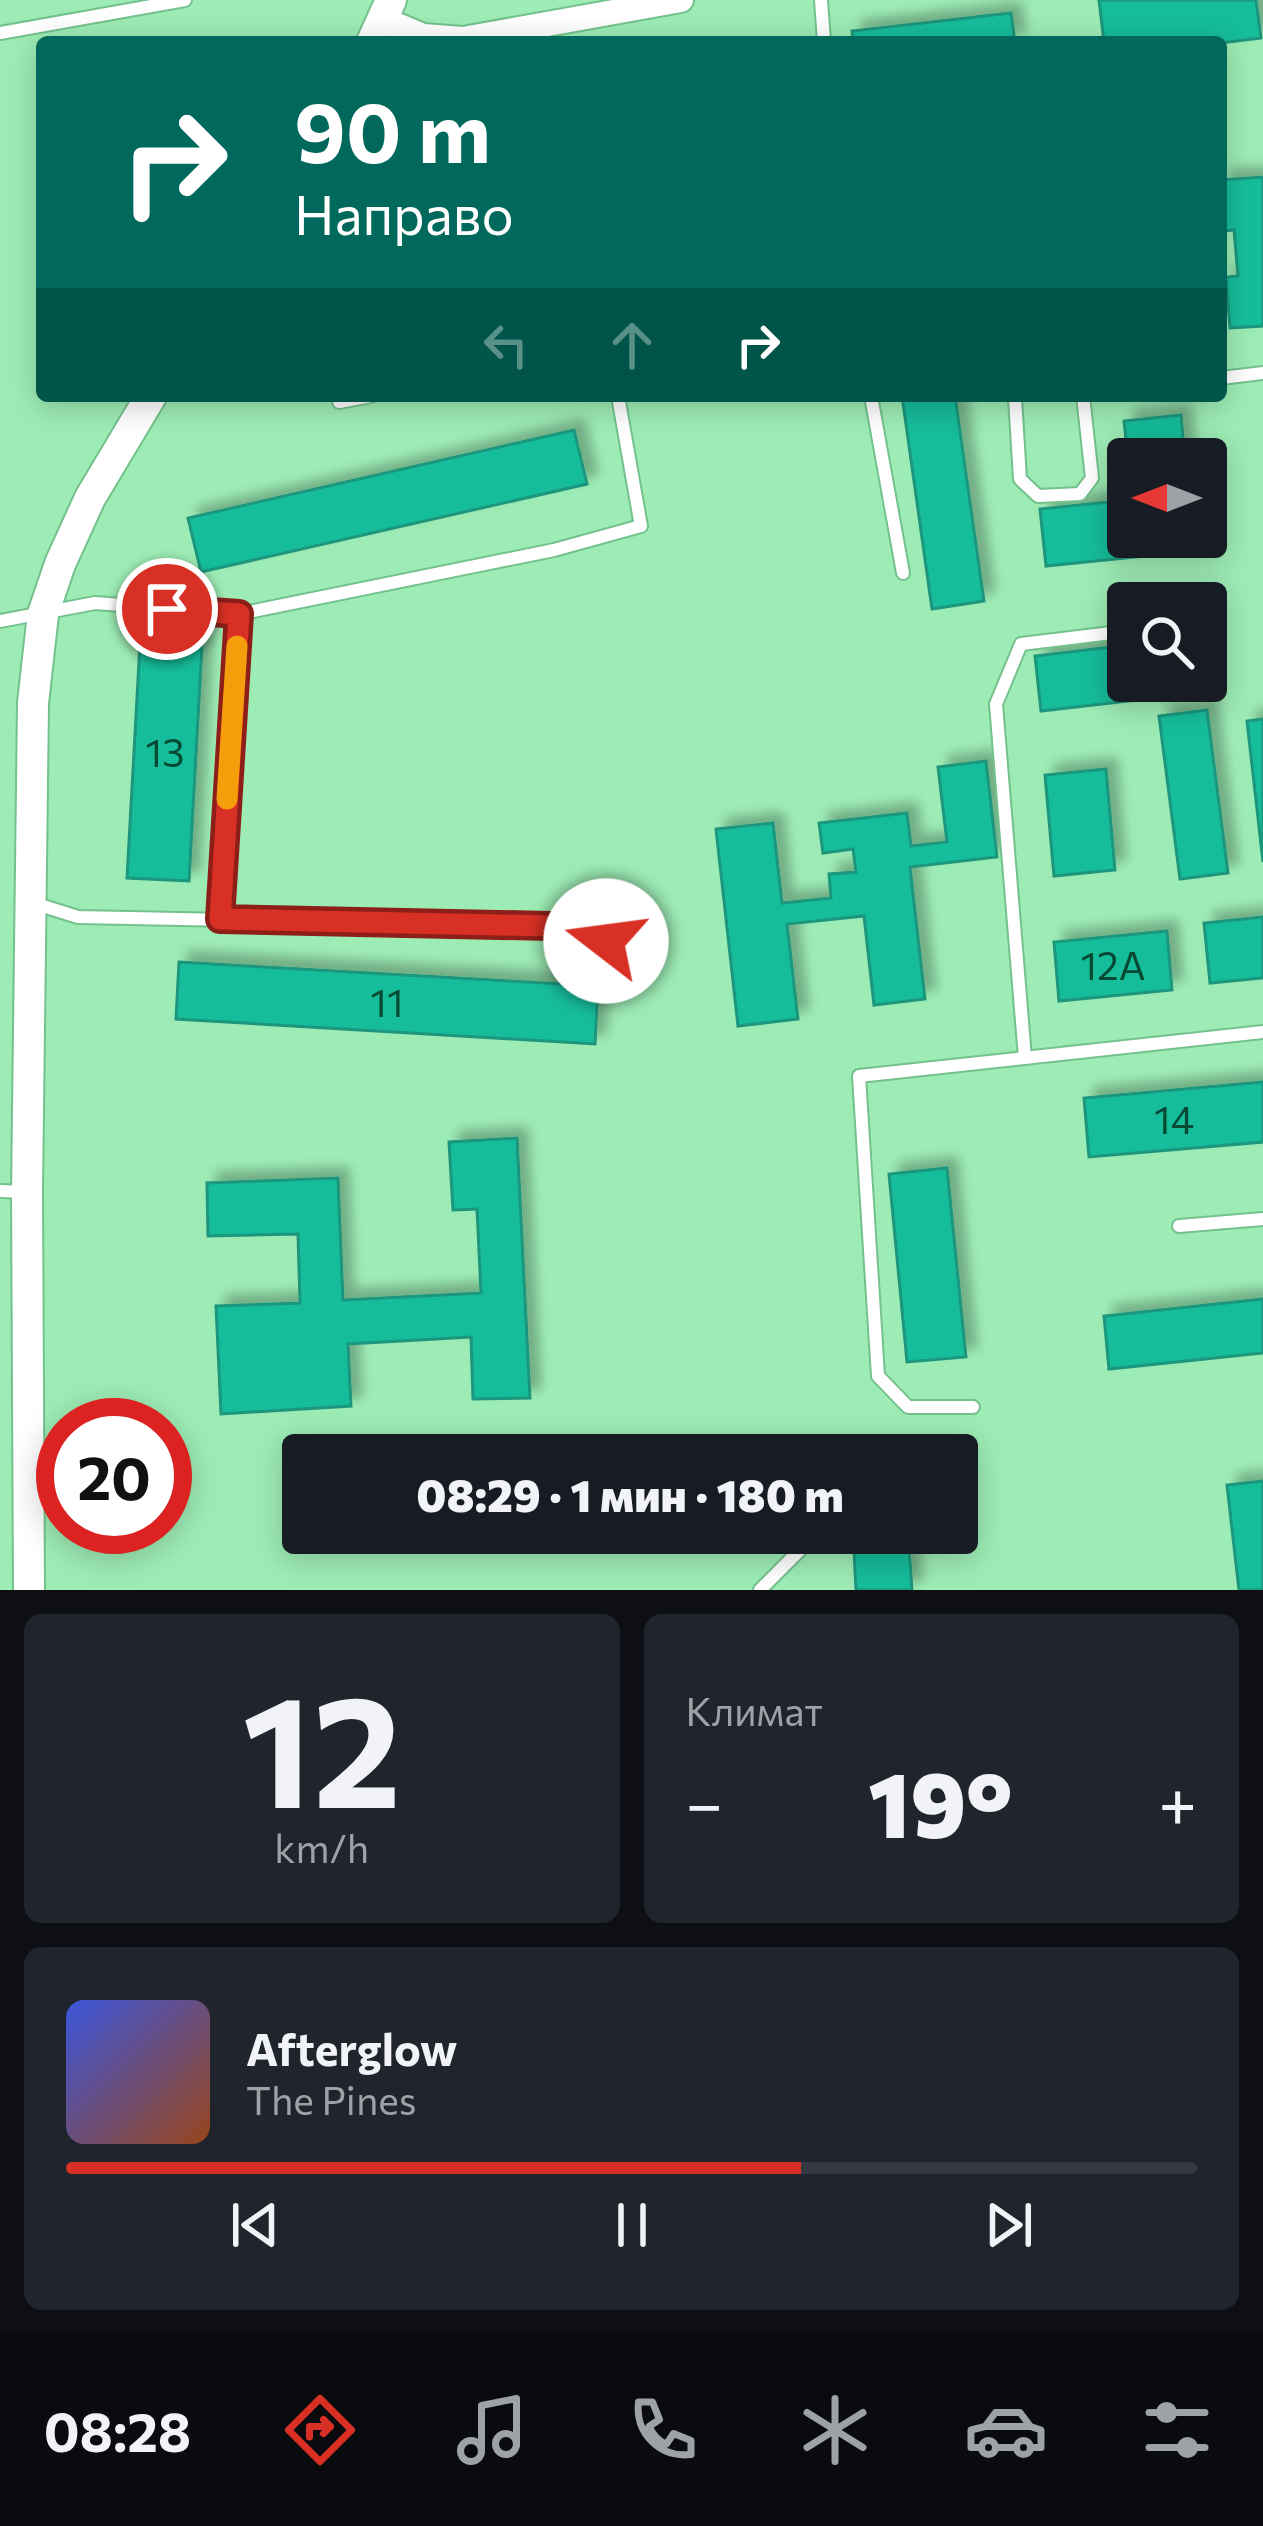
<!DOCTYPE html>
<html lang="ru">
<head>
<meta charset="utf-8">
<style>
  :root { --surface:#171b24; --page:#20242c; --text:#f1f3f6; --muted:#9ea1a6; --line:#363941; --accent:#d93025 }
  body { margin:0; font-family:Commissioner,sans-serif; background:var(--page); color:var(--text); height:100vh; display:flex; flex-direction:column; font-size:45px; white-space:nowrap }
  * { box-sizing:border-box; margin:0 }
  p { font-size:39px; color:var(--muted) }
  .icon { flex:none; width:66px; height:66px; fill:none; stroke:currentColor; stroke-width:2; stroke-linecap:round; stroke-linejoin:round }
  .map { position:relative; height:1590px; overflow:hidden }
  .details { display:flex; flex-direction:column; gap:24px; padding:24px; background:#0d0f14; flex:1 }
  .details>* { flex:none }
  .banner { position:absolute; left:36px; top:36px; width:1191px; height:366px; border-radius:12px; box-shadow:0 6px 30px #0003; background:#00695c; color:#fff; overflow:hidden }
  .needle { width:78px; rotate:270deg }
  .fabs { position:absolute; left:1107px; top:438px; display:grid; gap:24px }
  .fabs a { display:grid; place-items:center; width:120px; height:120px; border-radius:12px; background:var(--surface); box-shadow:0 6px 30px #0003; font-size:60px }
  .speed { position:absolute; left:36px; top:1398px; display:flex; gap:24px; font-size:60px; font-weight:700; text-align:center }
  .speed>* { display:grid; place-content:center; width:156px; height:156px; border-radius:50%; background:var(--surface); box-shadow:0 6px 30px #0003; line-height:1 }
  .speed .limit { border:18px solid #d22; background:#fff; color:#111 }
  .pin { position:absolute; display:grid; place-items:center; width:102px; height:102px; color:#fff; margin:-51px; border:6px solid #fff; border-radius:50%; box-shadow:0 3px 12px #0007 }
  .me { position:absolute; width:132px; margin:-66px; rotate:285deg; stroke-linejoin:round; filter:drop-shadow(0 0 9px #0008) }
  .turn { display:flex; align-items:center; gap:42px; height:252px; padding:0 60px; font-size:54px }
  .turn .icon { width:156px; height:156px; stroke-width:2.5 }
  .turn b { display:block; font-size:84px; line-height:102px }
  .lanes { display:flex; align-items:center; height:114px; padding:0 60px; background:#0003; justify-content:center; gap:60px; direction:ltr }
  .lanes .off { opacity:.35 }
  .big { font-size:90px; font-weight:800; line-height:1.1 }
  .details .card { flex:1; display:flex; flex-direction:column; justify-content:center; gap:18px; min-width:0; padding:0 42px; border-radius:18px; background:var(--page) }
  .details .dial { align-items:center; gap:0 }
  .dial b { font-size:156px; line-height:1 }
  .song { display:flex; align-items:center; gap:36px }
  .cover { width:144px; height:144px; border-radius:18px; background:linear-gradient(135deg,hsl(230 70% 55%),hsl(20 70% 35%)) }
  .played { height:12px; border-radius:6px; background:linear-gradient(90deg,var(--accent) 65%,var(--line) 65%) }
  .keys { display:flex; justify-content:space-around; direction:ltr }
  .heat { display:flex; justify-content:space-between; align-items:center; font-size:66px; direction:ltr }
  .details .tiles { flex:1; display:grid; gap:24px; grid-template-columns:1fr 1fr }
  .card:last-child { grid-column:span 2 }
  .trip { position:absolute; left:282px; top:1434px; width:696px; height:120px; border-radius:12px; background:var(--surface); box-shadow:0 6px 30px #0003; font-weight:800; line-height:120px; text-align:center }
  .menu { display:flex; height:192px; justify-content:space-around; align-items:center; background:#090b0e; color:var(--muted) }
  .menu .icon { width:84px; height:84px }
  .menu .selected { color:var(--accent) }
  .menu b { font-size:54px; color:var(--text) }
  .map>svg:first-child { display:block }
</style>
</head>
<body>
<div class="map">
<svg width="1263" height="1590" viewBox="0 0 1263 1590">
  <defs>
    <filter id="shadow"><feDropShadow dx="10" dy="-10" stdDeviation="6" flood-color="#0004"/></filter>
  </defs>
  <rect width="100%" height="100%" fill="#9decb5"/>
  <g fill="#13bd9b" stroke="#1d967b" stroke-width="3" filter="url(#shadow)">
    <polygon points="1099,0 1256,0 1261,38 1221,43 1104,42"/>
    <polygon points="1011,13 1015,42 853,42 852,31"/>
    <polygon points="1263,177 1263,326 1230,328 1226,277 1238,276 1234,230 1223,231 1221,180"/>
    <polygon points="902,396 955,396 984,601 932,609"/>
    <polygon points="1181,415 1185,459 1128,459 1124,421"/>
    <polygon points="574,430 587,484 201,572 188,518"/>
    <polygon points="1128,500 1128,537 1193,537 1194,551 1046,566 1040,509"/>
    <polygon points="141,626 203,629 189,881 127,878"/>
    <polygon points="1128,645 1128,681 1171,681 1172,696 1041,711 1035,656"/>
    <polygon points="1207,710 1228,873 1180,879 1159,716"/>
    <polygon points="1263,719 1263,862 1247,721"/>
    <polygon points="986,761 997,857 910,867 925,999 874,1005 864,916 787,924 798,1019 738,1026 716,829 773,823 782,903 831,898 829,874 856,872 853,849 823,853 819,823 907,813 911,846 947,842 938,767"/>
    <polygon points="1106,769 1115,870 1054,876 1045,775"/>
    <polygon points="1263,917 1263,978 1210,983 1204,923"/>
    <polygon points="1167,931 1172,990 1059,1001 1054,942"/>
    <polygon points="179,962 598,986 595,1044 176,1019"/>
    <polygon points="1263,1082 1263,1142 1089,1157 1084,1098"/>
    <polygon points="517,1138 530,1398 473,1399 471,1337 348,1344 351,1406 221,1414 216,1306 300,1303 298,1234 208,1236 207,1183 338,1178 343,1300 481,1293 477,1209 453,1210 449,1142"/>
    <polygon points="947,1168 966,1357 907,1362 889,1174"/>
    <polygon points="1263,1299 1263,1353 1109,1369 1104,1316"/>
    <polygon points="1263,1481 1263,1590 1239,1590 1227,1485"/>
    <polygon points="909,1547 912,1590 856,1590 854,1551"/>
  </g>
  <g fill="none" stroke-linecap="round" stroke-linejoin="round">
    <defs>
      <g id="service">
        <polyline points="821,0 824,42"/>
        <polyline points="0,33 185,0"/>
        <polyline points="1221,378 1263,373"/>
        <polyline points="871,396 903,573"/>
        <polyline points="1015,398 1020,479 1038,496 1080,494 1092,478 1083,396"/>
        <polyline points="339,402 371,396"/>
        <polyline points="239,614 554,550 641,526 618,396"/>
        <polyline points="0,621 95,603 239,614 220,919"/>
        <polyline points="30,902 78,917 550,926 606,941"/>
        <polyline points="1025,1058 996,704 1021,644 1128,631"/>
        <polyline points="0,1191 26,1192"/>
        <polyline points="1179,1226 1263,1219"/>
        <polyline points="973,1407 908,1407 878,1376 859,1076 1263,1032"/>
        <polyline points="760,1590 807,1543"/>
      </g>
      <polyline id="minor" points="383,19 423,36 463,39 681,0"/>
      <g id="tertiary">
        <polyline points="372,42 391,0"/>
        <polyline points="29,1590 27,1192 33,703 43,614 60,564 90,498 151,396"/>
      </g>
    </defs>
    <use href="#service" stroke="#74c18d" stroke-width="16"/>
    <use href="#minor" stroke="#74c18d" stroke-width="28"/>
    <use href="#tertiary" stroke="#74c18d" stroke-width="34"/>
    <use href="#service" stroke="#fff" stroke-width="12"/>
    <use href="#minor" stroke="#fff" stroke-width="24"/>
    <use href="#tertiary" stroke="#fff" stroke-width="30"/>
  </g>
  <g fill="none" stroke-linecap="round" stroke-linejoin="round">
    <defs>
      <polyline id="route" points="167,609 239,614 220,919 550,926 606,941"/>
    </defs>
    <use href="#route" stroke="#8d1f18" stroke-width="30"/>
    <use href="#route" stroke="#d93025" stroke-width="21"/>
    <polyline stroke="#f59e0b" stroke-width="21" points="227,799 237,646"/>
  </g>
  <g text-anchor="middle" stroke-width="9" stroke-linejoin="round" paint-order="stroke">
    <g font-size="39" fill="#074a33">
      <text x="165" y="767">13</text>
      <text x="1113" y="980">12А</text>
      <text x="387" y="1017">11</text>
      <text x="1174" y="1134">14</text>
    </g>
  </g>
</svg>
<div class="fabs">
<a><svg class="needle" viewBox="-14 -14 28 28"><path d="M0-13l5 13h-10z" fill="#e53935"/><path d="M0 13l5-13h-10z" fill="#9ea1a6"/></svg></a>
<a><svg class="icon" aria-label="search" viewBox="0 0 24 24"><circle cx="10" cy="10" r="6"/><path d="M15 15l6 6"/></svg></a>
</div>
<div class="speed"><div class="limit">20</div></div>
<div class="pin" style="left:167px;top:609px;background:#d93025"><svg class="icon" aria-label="arrive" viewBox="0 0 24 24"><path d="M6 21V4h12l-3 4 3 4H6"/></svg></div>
<svg class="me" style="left:606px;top:941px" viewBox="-20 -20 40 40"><circle r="19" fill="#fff"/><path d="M0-13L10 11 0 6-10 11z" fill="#d93025"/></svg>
<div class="trip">08:29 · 1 мин · 180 m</div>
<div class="banner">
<div class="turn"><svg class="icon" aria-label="right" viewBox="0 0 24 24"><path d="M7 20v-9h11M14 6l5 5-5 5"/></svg><div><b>90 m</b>Направо</div></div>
<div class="lanes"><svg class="icon off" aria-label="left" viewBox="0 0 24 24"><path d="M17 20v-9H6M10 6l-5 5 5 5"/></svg><svg class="icon off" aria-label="ahead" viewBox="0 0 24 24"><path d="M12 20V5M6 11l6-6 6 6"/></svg><svg class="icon" aria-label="right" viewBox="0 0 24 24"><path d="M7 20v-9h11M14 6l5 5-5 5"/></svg></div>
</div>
</div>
<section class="details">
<div class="tiles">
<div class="card dial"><b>12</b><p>km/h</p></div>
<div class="card"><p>Климат</p>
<div class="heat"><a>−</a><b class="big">19°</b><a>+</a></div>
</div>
<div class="card">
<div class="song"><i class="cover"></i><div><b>Afterglow</b><p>The Pines</p></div></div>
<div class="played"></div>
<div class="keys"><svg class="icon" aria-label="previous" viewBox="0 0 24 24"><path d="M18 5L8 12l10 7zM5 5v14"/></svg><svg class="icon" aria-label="pause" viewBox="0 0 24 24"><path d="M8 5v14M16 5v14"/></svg><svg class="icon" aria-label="next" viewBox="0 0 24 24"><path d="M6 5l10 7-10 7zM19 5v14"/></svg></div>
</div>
</div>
</section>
<nav class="menu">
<b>08:28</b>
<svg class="icon selected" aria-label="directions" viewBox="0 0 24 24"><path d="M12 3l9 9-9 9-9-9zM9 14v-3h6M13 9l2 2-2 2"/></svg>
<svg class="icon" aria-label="music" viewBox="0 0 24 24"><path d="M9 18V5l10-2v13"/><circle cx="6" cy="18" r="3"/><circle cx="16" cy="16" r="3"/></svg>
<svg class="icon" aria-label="phone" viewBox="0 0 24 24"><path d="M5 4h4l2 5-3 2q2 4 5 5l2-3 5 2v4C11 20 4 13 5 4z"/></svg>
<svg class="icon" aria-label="climate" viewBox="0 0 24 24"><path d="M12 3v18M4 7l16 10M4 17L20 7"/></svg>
<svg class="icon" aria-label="car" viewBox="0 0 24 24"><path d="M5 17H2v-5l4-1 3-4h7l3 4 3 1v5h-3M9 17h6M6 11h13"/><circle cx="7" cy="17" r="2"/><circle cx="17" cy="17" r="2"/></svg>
<svg class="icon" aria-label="filters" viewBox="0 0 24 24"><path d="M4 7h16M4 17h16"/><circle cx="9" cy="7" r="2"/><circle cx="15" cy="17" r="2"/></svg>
</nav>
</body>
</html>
